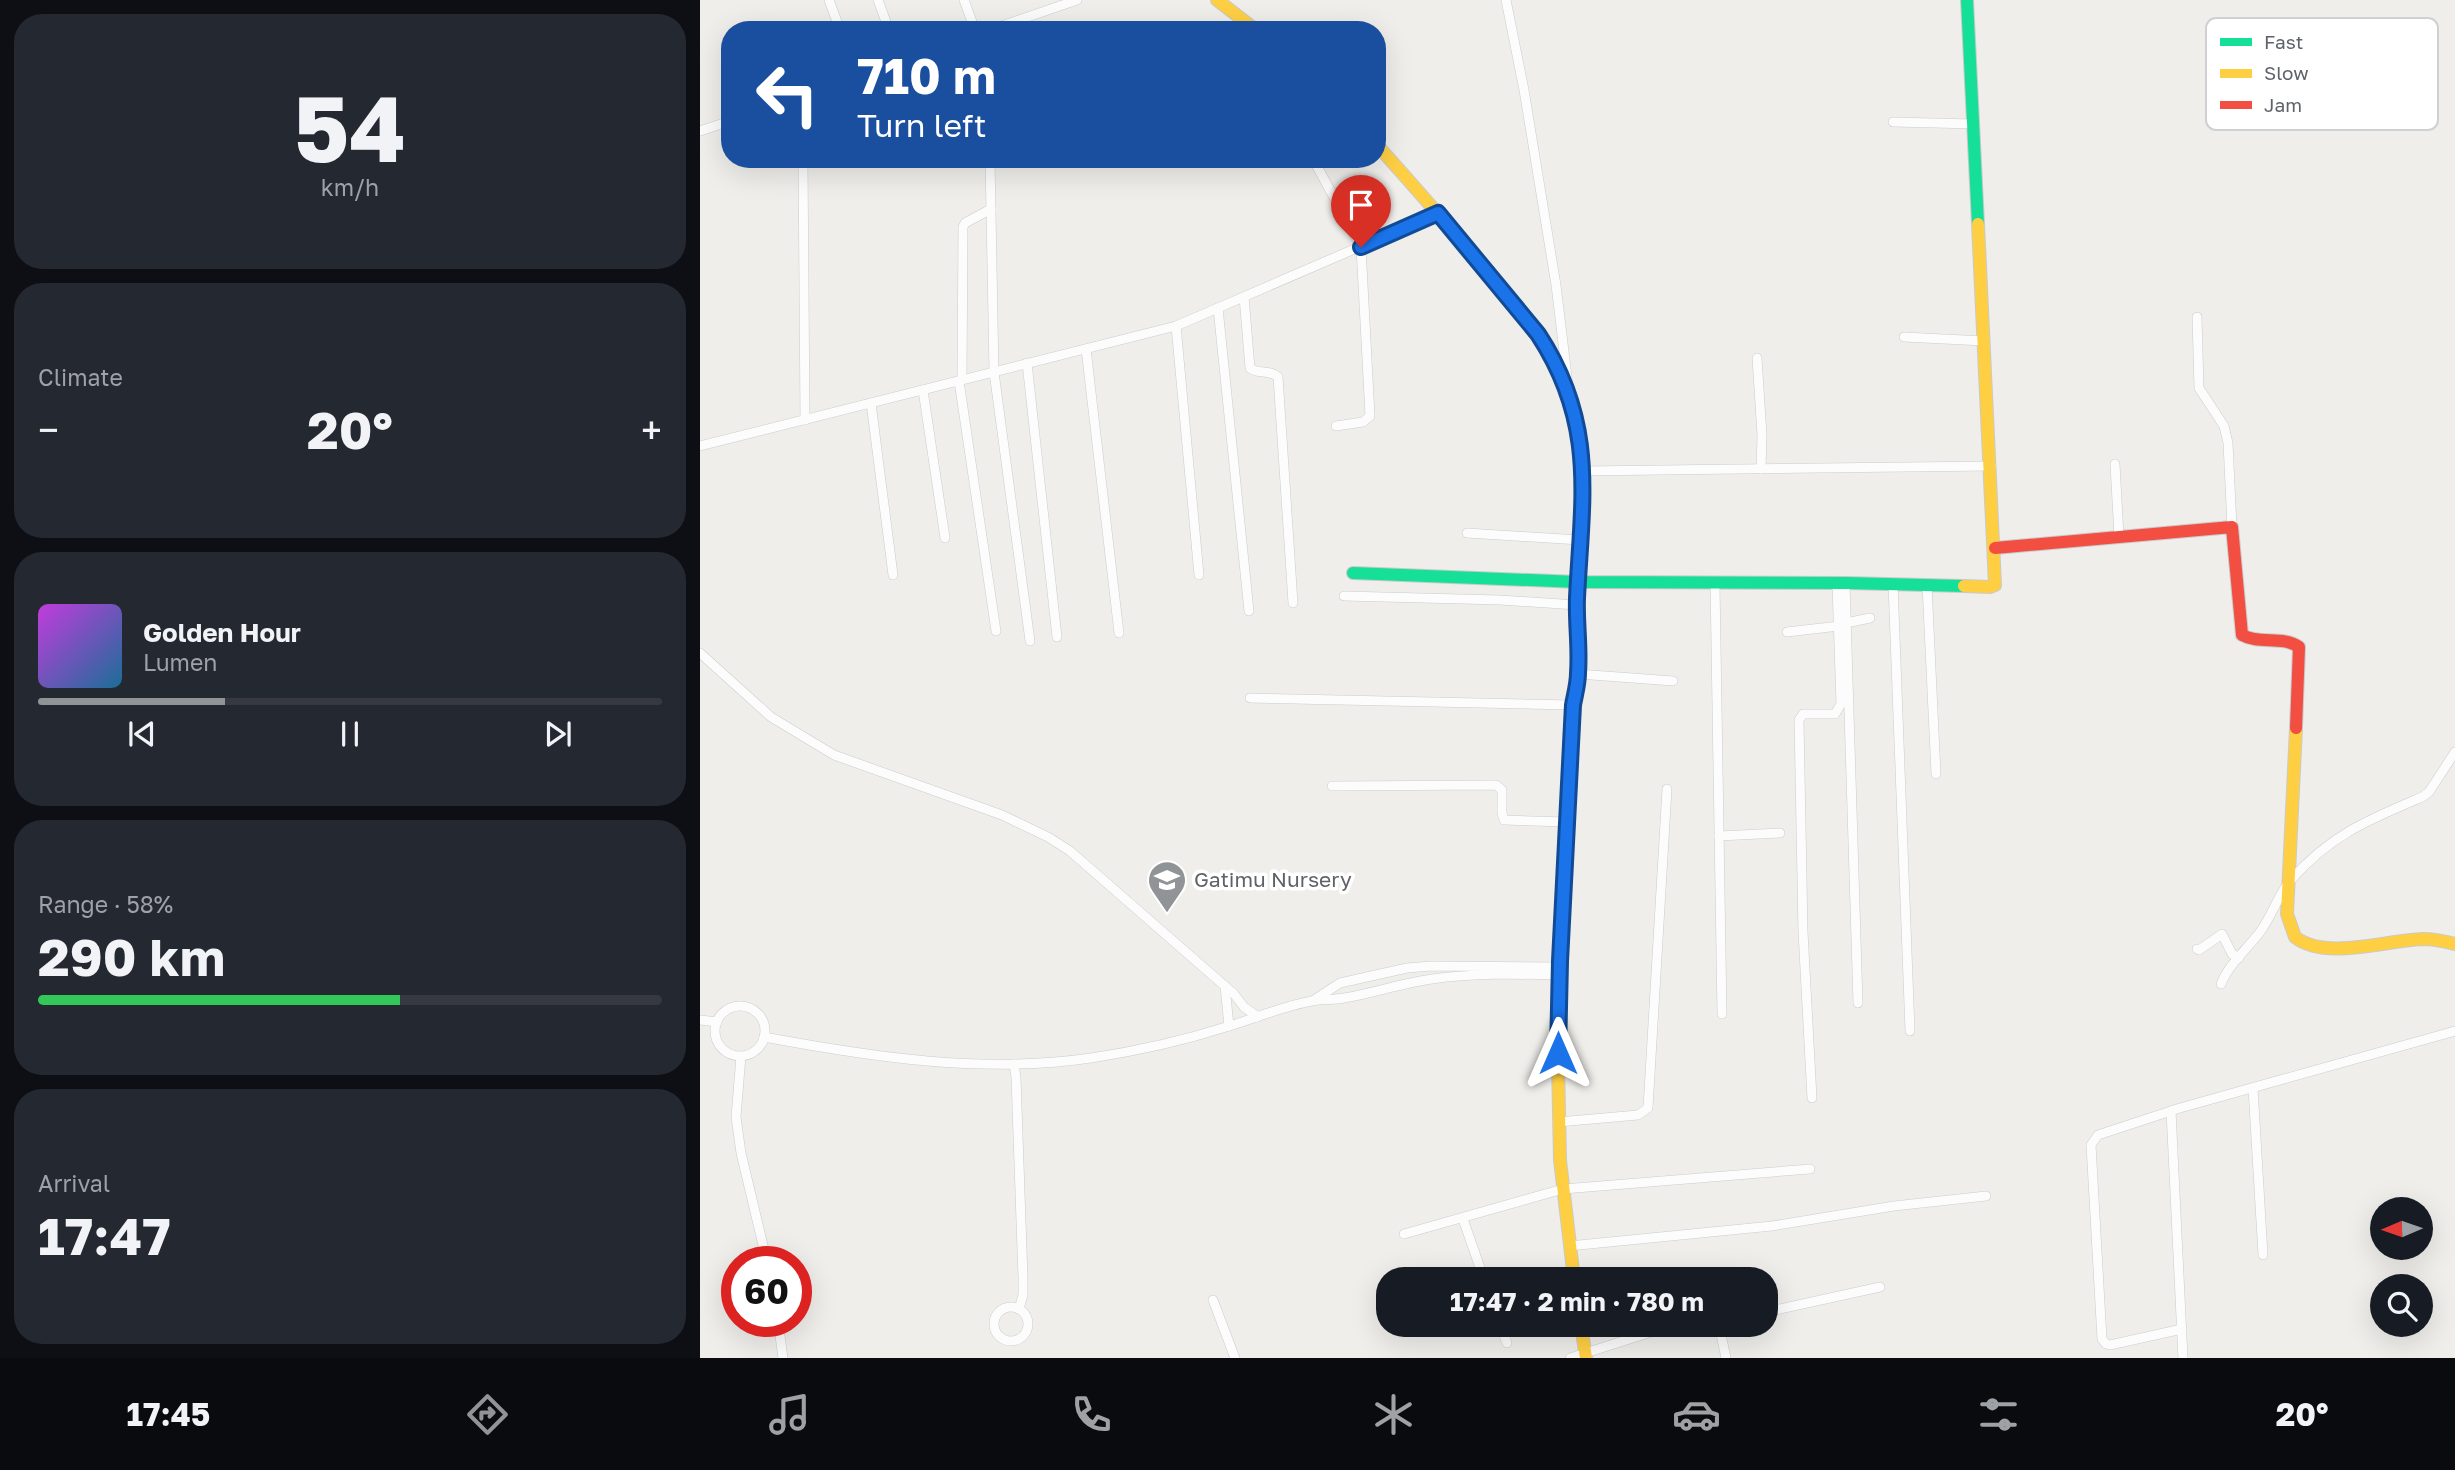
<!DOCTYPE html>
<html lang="en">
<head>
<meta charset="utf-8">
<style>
  :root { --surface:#171b24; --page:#242831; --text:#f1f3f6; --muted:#9ea1a6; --line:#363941; --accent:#919496 }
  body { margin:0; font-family:"Golos Text",sans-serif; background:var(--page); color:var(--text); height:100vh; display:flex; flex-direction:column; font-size:26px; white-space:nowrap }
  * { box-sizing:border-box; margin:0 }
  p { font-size:23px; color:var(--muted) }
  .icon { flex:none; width:38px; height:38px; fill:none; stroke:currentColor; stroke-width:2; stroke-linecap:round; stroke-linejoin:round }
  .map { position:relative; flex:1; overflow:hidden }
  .sheet { display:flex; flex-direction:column; gap:14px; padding:14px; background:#0d0f14; width:700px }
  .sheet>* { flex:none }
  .guide { position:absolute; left:21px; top:21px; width:665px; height:147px; border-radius:28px; box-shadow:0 7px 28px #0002; background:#1a4fa0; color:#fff; overflow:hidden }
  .needle { width:46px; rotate:268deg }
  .fabs { position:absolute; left:1670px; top:1197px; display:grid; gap:14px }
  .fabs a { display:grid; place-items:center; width:63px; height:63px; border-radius:50%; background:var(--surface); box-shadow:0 7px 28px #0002; font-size:35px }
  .speed { position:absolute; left:21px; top:1246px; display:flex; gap:14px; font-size:35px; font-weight:700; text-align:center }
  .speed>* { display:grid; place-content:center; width:91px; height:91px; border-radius:50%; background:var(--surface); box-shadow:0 7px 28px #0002; line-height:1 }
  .speed .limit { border:10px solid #d22; background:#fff; color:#111 }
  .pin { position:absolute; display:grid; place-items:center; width:60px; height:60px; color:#fff; margin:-72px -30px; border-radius:50% 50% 50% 0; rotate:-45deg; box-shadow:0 0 7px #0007 }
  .pin .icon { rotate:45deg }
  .me { position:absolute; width:77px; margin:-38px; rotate:0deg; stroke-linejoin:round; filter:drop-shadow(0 0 5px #0008) }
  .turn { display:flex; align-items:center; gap:24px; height:147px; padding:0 21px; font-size:32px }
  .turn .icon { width:91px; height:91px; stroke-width:2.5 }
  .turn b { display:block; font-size:49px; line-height:60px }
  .big { font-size:52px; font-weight:700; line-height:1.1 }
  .sheet .card { flex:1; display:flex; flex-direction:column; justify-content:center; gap:10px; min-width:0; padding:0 24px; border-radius:28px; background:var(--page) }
  .sheet .dial { align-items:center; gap:0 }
  .dial b { font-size:91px; line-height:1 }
  .song { display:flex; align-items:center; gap:21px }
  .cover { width:84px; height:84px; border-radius:10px; background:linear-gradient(135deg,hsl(290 70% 55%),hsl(200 70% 35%)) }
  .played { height:7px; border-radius:4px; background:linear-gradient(90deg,var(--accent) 30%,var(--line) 30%) }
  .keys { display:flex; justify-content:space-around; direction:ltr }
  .heat { display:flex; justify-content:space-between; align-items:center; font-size:38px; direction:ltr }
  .charge { height:10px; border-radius:5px; background:linear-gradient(90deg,#34c759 58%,var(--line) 0) }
  .trip { position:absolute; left:676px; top:1267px; width:402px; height:70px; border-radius:28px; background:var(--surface); box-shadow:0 7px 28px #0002; font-weight:700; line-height:70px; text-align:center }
  .menu { display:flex; height:112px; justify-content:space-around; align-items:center; background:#090b0e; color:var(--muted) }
  .menu .icon { width:49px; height:49px }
  .menu .active { color:var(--accent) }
  .menu b { font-size:32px; color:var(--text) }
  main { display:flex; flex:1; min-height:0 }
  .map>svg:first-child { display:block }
</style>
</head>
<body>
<main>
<section class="sheet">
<div class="card dial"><b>54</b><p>km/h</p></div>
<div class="card"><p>Climate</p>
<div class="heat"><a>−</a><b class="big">20°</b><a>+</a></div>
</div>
<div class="card">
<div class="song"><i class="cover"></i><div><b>Golden Hour</b><p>Lumen</p></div></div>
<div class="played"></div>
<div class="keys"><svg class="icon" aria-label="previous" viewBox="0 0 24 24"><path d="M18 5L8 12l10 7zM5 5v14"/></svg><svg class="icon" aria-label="pause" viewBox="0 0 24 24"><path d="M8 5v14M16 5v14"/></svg><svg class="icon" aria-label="next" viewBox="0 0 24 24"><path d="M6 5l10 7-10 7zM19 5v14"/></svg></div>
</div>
<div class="card"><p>Range · 58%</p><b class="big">290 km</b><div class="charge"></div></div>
<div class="card"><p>Arrival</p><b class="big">17:47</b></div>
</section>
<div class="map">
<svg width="1755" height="1358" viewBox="0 0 1755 1358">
  <rect width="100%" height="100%" fill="#efeeea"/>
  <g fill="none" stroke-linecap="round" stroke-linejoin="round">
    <defs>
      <g id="street">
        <polyline points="129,0 140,30"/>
        <polyline points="178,0 189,30"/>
        <polyline points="264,0 275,30"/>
        <polyline points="806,0 824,90 856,285 868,385"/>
        <polyline points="290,30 377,0"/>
        <polyline points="1193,122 1274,124"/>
        <polyline points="0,131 30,121"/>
        <polyline points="103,159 105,420"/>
        <polyline points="290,159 294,372 330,641"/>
        <polyline points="613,159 661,247 670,416 663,422 636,426"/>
        <path d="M544 297 550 368C558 375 570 369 578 377L593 603"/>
        <polyline points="518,308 549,611"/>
        <polyline points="1497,317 1499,388 1524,426 1528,443 1532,527"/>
        <polyline points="476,326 499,575"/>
        <polyline points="1204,337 1284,341"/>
        <polyline points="386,349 419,633"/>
        <polyline points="1057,358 1062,435 1061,469"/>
        <polyline points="327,363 357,637"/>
        <polyline points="262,379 263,227 265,223 291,209"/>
        <polyline points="259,381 296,631"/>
        <polyline points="223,390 245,538"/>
        <polyline points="171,403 193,575"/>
        <polyline points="0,446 476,326 738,213"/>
        <polyline points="1415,464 1419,537"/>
        <polyline points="883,471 1291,466"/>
        <polyline points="767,533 880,540"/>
        <polyline points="1015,583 1022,1014"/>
        <polyline points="1145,583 1158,1003"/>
        <polyline points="1193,584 1210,1031"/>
        <polyline points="1227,585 1236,774"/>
        <polyline points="644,596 800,600 877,605"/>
        <polyline points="1146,623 1170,618"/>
        <polyline points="1087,632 1139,626"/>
        <polyline points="0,653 71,717 134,755 302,815 348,837 370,851 534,994 544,1007 558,1017"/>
        <polyline points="878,674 973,681"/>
        <polyline points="550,698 873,705"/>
        <polyline points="632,786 796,785 802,790 802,813 804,820 867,822"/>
        <polyline points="1019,836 1080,833"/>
        <polyline points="1497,949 1499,950 1522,934 1532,954 1539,958"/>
        <path d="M1521 984C1529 964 1547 949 1560 932 1572 916 1578 895 1590 881 1630 835 1668 820 1722 797L1729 792 1755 752"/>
        <polyline points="525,986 529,1026"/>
        <polyline points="614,1000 640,983 707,968 731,966 860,967"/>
        <circle cx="40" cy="1031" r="25"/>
        <polyline points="0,1020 17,1022"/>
        <path d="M64 1037C172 1057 282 1074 391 1058 437 1051 482 1041 526 1027 554 1019 583 1006 612 1001 623 999 634 1000 644 998 674 993 702 983 732 979 774 973 817 974 860 975"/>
        <polyline points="41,1056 36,1117 41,1153 67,1262"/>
        <polyline points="314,1064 316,1078 323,1278 323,1295 319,1309"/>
        <polyline points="1553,1088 1563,1255"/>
        <polyline points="1112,1098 1103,932 1099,720 1103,714 1135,714 1141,704 1137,585"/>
        <polyline points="1471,1111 1483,1358"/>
        <polyline points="858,1122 938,1115 948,1108 967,789"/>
        <polyline points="763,1219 784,1279"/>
        <polyline points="704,1234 863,1189 1110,1169"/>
        <polyline points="869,1246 1072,1226 1194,1206 1286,1196"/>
        <polyline points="513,1300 535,1358"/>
        <circle cx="311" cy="1324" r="17"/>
        <polyline points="1066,1312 1180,1287"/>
        <polyline points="78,1321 83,1358"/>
        <polyline points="800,1325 807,1343"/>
        <polyline points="1019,1325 1026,1358"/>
        <polyline points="1482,1329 1410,1345 1406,1344 1402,1339 1391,1145 1398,1135 1480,1108 1755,1031"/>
        <polyline points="870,1358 973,1325"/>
      </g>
      <g id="fast">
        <polyline points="1267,0 1278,224"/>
        <polyline points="653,573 878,582 1147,583 1264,586"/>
        <polyline points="858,1064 862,912 873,705 878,677 878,632"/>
      </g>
      <g id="slow">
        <polyline points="517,0 556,30"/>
        <path d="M677 145C713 185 748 225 782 266 835 331 874 373 881 461 886 518 875 575 878 632"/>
        <polyline points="1264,586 1290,587 1295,585 1278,224"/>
        <path d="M1596 728 1587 914 1595 937C1625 961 1687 940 1723 939 1734 939 1744 941 1755 944"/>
        <polyline points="858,1064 860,1160 874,1279"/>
        <polyline points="881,1325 886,1358"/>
      </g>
      <path id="jam" d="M1295 548 1532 527 1542 635C1560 645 1582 635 1599 647L1596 728"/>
    </defs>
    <use href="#street" stroke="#cbcccc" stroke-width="10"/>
    <use href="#fast" stroke="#cacacb" stroke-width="14"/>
    <use href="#slow" stroke="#cacacb" stroke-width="14"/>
    <use href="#jam" stroke="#cacacb" stroke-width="14"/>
    <use href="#street" stroke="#fdfcfc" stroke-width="9"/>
    <use href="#fast" stroke="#16e098" stroke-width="12"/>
    <use href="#slow" stroke="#ffcf43" stroke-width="12"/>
    <use href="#jam" stroke="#f24e42" stroke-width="12"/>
  </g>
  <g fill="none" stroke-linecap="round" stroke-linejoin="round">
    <defs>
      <path id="route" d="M661 247 738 213 838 334C897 424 882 497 877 598 876 623 880 648 878 673 878 684 875 694 873 705L860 961 858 1053"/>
    </defs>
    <use href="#route" stroke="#114b97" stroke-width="18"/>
    <use href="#route" stroke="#1a73e8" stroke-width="12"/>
  </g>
  <defs>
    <symbol id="school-pin" viewBox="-11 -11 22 30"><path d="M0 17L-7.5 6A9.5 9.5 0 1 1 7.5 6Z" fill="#919496" stroke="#fff"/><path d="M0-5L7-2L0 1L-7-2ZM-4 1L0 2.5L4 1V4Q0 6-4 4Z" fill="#fff"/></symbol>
  </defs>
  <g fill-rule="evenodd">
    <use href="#school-pin" x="445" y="858" width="44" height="60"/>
  </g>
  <g text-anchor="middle" stroke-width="7" stroke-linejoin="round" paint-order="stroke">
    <g font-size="21" fill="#5f6368" stroke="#fff" text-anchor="start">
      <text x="494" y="887">Gatimu Nursery</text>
    </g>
  </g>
  <rect x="1506" y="18" width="232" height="112" rx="10" fill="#fff" stroke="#cfd0d2" stroke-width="2"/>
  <rect x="1520" y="38" width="32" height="8" fill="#16e098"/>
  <rect x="1520" y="69" width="32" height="9" fill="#ffcf43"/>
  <rect x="1520" y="101" width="32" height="8" fill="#f24e42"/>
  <g font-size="19" fill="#5f6368">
    <text x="1564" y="49">Fast</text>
    <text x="1564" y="80">Slow</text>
    <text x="1564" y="112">Jam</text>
  </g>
</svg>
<div class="fabs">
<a><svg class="needle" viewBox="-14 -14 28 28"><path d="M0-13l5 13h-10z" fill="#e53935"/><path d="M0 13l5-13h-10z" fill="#9ea1a6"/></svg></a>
<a><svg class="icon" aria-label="search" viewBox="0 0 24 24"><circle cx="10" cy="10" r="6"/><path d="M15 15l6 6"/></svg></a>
</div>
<div class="speed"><div class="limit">60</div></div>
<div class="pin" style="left:661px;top:247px;background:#d93025"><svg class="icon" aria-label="arrive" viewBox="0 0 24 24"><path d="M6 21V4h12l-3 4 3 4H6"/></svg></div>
<svg class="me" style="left:858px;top:1053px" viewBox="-20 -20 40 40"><path d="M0-17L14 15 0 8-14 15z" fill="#1a73e8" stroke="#fff" stroke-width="4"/></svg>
<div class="trip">17:47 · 2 min · 780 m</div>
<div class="guide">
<div class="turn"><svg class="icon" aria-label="left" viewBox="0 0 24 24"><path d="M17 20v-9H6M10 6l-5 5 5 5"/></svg><div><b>710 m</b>Turn left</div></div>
</div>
</div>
</main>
<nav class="menu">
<b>17:45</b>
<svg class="icon active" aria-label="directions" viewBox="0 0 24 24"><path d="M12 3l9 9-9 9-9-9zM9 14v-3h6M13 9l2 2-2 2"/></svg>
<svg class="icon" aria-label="music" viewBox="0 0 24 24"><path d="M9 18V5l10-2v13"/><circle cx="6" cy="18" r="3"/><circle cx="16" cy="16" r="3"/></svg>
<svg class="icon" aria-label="phone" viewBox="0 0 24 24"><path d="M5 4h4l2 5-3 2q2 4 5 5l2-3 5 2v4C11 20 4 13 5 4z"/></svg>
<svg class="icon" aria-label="climate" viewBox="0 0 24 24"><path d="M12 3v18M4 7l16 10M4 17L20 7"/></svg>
<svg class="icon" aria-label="car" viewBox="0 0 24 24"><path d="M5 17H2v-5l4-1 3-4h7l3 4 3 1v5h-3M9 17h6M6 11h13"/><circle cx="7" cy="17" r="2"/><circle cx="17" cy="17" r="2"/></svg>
<svg class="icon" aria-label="filters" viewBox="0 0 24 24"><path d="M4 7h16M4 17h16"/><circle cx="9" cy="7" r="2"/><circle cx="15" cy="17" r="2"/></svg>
<b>20°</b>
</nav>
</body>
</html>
